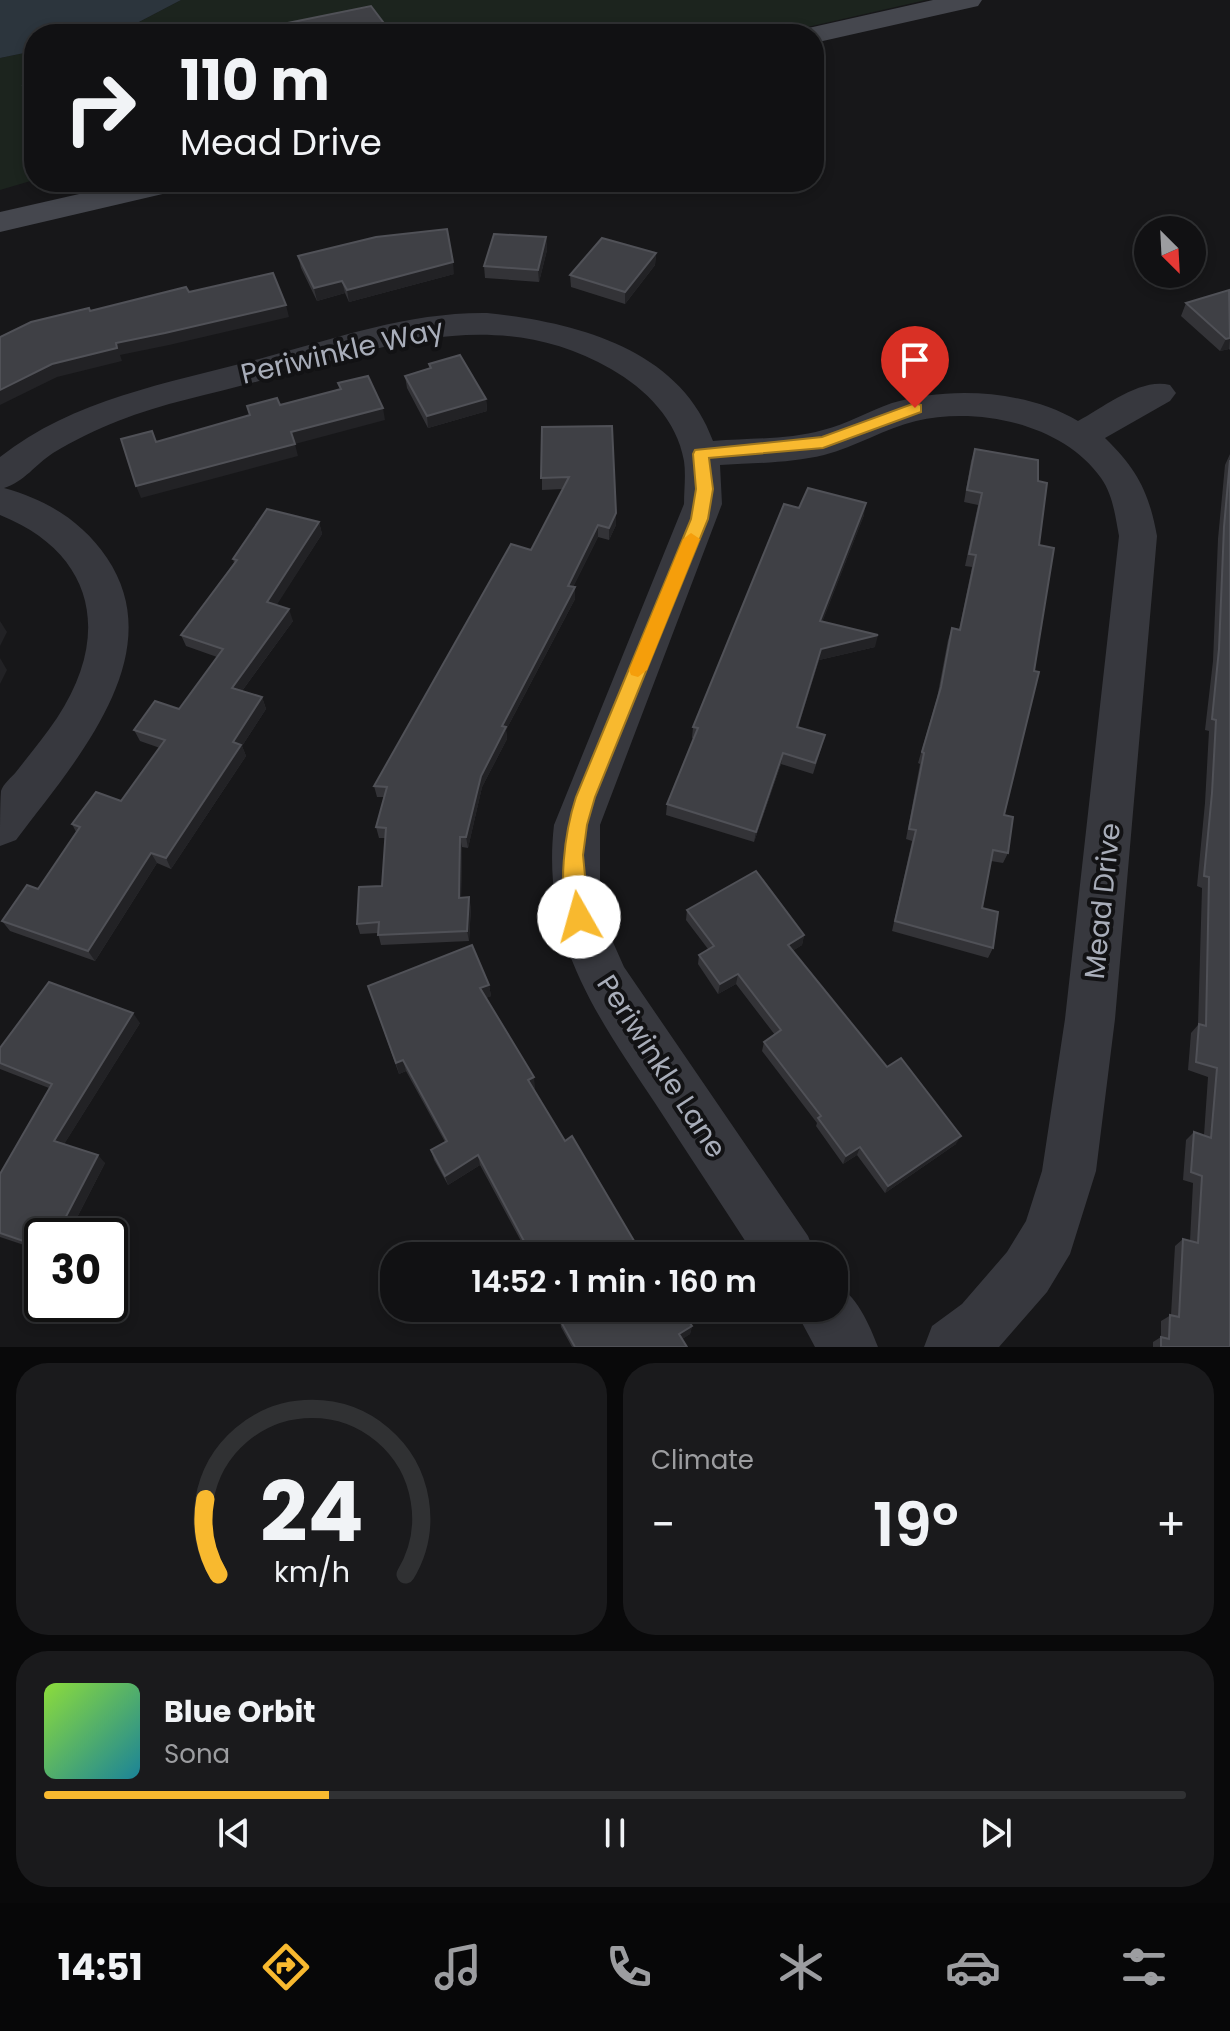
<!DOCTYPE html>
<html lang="en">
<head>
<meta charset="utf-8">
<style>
  :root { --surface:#111113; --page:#1a1a1c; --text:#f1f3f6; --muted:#9c9da0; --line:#303133; --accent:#f8b92f }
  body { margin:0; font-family:Poppins,sans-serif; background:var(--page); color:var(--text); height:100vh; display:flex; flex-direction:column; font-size:30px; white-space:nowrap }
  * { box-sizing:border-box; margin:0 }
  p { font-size:26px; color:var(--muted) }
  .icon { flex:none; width:44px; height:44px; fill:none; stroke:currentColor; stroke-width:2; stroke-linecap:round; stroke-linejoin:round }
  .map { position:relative; height:1347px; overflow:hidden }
  .drawer { display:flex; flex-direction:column; gap:16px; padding:16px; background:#09090a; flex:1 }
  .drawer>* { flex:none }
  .hud { position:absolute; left:24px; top:24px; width:800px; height:168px; border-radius:32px; box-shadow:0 4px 12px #0003,0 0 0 2px var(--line); background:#111113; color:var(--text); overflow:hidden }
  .needle { width:52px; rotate:156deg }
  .buttons { position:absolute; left:1134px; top:216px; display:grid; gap:16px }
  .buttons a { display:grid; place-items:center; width:72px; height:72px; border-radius:50%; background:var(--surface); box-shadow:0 4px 12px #0003,0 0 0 2px var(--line); font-size:40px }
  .speed { position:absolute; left:24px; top:1218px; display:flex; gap:16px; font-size:40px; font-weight:700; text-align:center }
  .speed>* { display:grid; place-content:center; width:104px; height:104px; border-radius:50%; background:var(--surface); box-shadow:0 4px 12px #0003,0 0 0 2px var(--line); line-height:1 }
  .speed .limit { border:4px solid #111; border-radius:12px; background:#fff; color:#111 }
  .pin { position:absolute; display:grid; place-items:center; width:68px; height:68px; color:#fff; margin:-82px -34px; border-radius:50% 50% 50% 0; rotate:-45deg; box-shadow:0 0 8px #0007 }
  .pin .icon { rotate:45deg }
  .me { position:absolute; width:88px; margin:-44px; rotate:353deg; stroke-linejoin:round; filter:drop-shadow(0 0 6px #0008) }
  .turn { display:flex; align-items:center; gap:28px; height:168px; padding:0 24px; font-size:36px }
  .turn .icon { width:104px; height:104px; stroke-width:2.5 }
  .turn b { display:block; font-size:56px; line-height:68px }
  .big { font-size:60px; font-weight:600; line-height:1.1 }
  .drawer .widget { flex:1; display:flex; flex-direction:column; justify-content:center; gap:12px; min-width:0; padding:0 28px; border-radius:32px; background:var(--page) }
  .drawer .dial { align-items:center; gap:0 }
  .dial svg { height:208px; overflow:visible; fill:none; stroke:var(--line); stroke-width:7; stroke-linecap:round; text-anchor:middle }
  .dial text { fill:var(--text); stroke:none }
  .song { display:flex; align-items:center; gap:24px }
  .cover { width:96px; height:96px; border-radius:12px; background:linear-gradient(135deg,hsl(90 70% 55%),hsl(190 70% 35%)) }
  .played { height:8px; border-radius:4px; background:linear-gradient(90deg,var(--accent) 25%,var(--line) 25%) }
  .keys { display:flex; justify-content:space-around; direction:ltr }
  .heat { display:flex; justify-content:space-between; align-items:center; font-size:44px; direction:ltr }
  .drawer .tiles { flex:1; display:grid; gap:16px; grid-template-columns:1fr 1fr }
  .widget:last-child { grid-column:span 2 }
  .trip { position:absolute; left:380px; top:1242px; width:468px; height:80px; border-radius:32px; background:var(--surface); box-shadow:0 4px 12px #0003,0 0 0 2px var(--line); font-weight:600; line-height:80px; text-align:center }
  .tab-bar { display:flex; height:128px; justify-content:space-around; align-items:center; background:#070708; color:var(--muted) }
  .tab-bar .icon { width:56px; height:56px }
  .tab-bar .selected { color:var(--accent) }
  .tab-bar b { font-size:36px; color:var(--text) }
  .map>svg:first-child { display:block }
</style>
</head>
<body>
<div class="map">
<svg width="1230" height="1347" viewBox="0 0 1230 1347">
  <rect width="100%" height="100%" fill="#171719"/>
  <g fill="#1c241e">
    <polygon points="181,0 926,0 777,34 116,34"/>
    <polygon points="34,51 34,180 0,190 0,58"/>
  </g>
  <polygon fill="#2c353d" points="0,0 181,0 116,34 34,34 34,51 0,58"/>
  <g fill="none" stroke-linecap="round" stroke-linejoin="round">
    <g fill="#37383e" fill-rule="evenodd">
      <path d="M487 313C574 322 680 348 713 441 749 438 788 440 823 430 847 424 869 411 892 403 950 386 1026 390 1078 421 1104 407 1141 377 1170 385L1176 393 1170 401 1105 438C1137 469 1149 492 1157 536L1115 1019 1096 1171 1070 1254 1047 1292 999 1347H924L932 1326 962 1304 1007 1252 1026 1221 1042 1171 1065 1019 1119 536C1115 515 1113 495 1101 478 1063 424 978 406 916 421 885 428 856 447 824 455 791 463 755 463 720 465L722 504 600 825V896L612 940 624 967 808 1236 816 1256H755C722 1205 688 1154 655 1103 595 1013 541 938 554 825L684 504C684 490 686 475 684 461 677 420 646 389 611 369 494 302 378 348 259 381 213 394 163 403 118 421 97 429 73 441 53 453 36 464 24 482 4 488 47 500 82 521 107 558 173 656 72 765 16 840L0 846C0 831 0 804 1 791 3 784 12 777 16 772 30 754 44 737 57 718 112 635 95 553 0 515V457C76 397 175 382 266 357 339 337 411 312 487 313Z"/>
      <path d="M834 1284C856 1293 870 1326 878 1347H815L794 1308H834Z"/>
    </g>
    <g fill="#45474e" fill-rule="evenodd">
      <polygon points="933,0 982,0 978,6 814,43 814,34 801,34 804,29"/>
      <polygon points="132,182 189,182 184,189 0,232 0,212"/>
    </g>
  </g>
  <g fill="#333337">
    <polygon points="546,237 547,250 539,282 485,278 484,266"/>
    <polygon points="656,253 655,265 625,304 571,287 570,275"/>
    <polygon points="298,256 454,274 349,302 345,293 317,301 301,268"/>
    <polygon points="1230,291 1230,350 1229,349 1220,351 1181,316 1186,303"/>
    <polygon points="429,364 486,399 487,411 428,428 407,388 405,376 430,369"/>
    <polygon points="542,427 616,513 616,525 609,540 598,537 573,587 575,587 575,599 506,730 507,739 482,787 468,848 462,847 461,898 471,907 469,941 381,945 378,933 360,934 357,924 382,886 385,838 379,838 376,827 385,797 377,797 374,786 531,550 563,489 542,490"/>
    <polygon points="975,449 1038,460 1004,815 1008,853 1003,863 991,861 982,908 993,948 988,958 892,931 912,841 906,839 920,764 918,763 937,698 948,640 952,628 959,630 972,567 965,566 978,505 964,502 971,461"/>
    <polygon points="1230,454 1230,1347 1153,1347 1153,1342 1161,1337 1161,1321 1171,1315 1175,1246 1183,1239 1190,1241 1193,1183 1183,1180 1186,1140 1194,1132 1204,1135 1208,1077 1188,1070 1191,1033 1198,1025 1202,888 1197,886 1205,803 1209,731 1205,730 1213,661 1218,539 1225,465"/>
    <polygon points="799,508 864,515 822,622 875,647 819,660 798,727 822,746 813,774 781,764 754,842 666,815 667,804 694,739 692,738 693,727"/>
    <polygon points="319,522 322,534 276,605 293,621 242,691 262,697 266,709 242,746 246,756 171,869 157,863 95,961 10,931 2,921 38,889 76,832 72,824 121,801 160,748 140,741 134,730 179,709 217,657 186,646 181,635 234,563 233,559"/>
    <polygon points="687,910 804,935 802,945 792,951 887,1067 956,1144 885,1193 857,1155 843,1164 816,1126 817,1123 762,1051 764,1042 775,1035 736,984 718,994 698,964 699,955 708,949 686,920"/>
    <polygon points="489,985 491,996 486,998 535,1088 533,1089 565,1141 643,1256 529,1256 480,1165 448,1185 434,1160 431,1150 445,1142 406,1071 399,1074 368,986"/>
    <polygon points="140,1023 64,1144 105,1163 68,1235 57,1231 42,1236 42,1251 0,1237 0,1174 49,1088 0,1069 0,1048"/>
    <polygon points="557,1308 680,1308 692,1326 690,1334 682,1339 687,1347 572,1347 561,1327 560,1320 563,1319"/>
  </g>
  <g fill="#222225">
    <polygon points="546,237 547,250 539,282 538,270"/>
    <polygon points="656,253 655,265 625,304 625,292"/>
    <polygon points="453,262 454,274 349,302 347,290"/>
    <polygon points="342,281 345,293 317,301 314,288"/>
    <polygon points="286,305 289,317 169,345 120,355 122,361 57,377 0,405 0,390 52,364 116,343"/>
    <polygon points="1230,338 1229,349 1220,351 1226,339"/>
    <polygon points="486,399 487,411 428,428 427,416"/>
    <polygon points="383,408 385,420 295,444 298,456 141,498 136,486 291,432"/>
    <polygon points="866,503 864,515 818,633 820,621"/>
    <polygon points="616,513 616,525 609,540 609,528"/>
    <polygon points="319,522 322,534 271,614 267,602"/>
    <polygon points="598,525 598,537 568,597 568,586"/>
    <polygon points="575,587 575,599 506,730 507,739 482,787 468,848 466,837 481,776 502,726"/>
    <polygon points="289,609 293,621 236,699 232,688"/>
    <polygon points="0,621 7,632 0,646"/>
    <polygon points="878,635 875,647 819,660 795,738 797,727 821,649"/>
    <polygon points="0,658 7,670 0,684"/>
    <polygon points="262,697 266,709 242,746 246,756 171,869 166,858 233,742"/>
    <polygon points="783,753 781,764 754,842 756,832"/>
    <polygon points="460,837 462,847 461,908 459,898"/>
    <polygon points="151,853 157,863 95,961 88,951"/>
    <polygon points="469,897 471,907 469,941 467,931"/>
    <polygon points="804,935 802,945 786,955 788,945"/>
    <polygon points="738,974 736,984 718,994 720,984"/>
    <polygon points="489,985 491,996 482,1000 480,988"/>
    <polygon points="133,1013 140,1023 61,1149 54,1141"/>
    <polygon points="403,1060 406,1071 399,1074 396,1063"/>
    <polygon points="534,1077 535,1088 529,1091 528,1080"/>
    <polygon points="961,1136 956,1144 885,1193 888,1186"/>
    <polygon points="860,1147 857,1155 843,1164 846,1156"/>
    <polygon points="98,1155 105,1163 68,1235 60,1228"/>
    <polygon points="478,1155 480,1165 448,1185 445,1176"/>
    <polygon points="49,1224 57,1231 55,1236 43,1236"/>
    <polygon points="42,1237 42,1249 38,1246"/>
    <polygon points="692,1326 690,1334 678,1342 679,1334"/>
  </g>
  <g fill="#3f4045" stroke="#505157" stroke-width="2">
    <polygon points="371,6 389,30 373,34 278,34 273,26"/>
    <polygon points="34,84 34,117 33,118 23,86"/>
    <polygon points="447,229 453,262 347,290 342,281 314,288 298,256 376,237"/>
    <polygon points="494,234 546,237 538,270 484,266"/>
    <polygon points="602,238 656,253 625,292 570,275"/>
    <polygon points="273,273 286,305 165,333 116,343 117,348 52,364 0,390 0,337 31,322 89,308 90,311 186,287 189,292"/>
    <polygon points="1229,290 1230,338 1226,339 1186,303"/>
    <polygon points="460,355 486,399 427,416 405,376 431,368 429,364"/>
    <polygon points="368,376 383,408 291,432 295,444 136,486 121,439 152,431 156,442 250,415 247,406 277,398 280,405 341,389 338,383"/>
    <polygon points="612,426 616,513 609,528 598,525 568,586 575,587 502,726 506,727 481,776 466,837 460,837 459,898 469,897 467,931 378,935 379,922 357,924 359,887 382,886 386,828 376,827 387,787 374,786 511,544 531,550 569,477 541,478 542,427"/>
    <polygon points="975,449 1038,460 1038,481 1047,483 1039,545 1054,548 1034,671 1039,672 1004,815 1013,817 1008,853 993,850 982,908 998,912 993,948 895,921 916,830 909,829 924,753 922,752 941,687 952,628 960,630 976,555 969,554 982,493 967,490"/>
    <polygon points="1230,460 1230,1347 1161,1347 1161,1337 1169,1339 1170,1315 1179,1317 1183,1239 1198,1243 1202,1176 1191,1172 1194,1132 1211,1138 1217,1068 1196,1062 1199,1024 1206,1026 1209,877 1204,876 1212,793 1216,720 1212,719 1219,649 1224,527"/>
    <polygon points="808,488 866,503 820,621 878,635 821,649 797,727 825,735 815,763 783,753 756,832 667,804 698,728 693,727 784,504 799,508"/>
    <polygon points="267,509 319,522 267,602 289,609 232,688 262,697 233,742 241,745 166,858 151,853 88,951 2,921 27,885 38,889 80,827 72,824 96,792 121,801 165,740 134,730 155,701 179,709 223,649 181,635 237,560 233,559"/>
    <polygon points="756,871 804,935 788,945 887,1067 901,1058 961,1136 888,1186 860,1147 846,1156 818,1118 821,1116 764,1042 781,1030 738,974 720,984 699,955 714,946 687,910"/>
    <polygon points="472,945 489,985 480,988 534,1077 528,1080 565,1141 572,1136 643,1256 532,1256 478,1155 445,1176 431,1150 447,1141 403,1060 396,1063 368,986"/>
    <polygon points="49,982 133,1013 54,1141 98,1155 60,1228 49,1224 38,1246 0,1233 0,1174 52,1084 0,1063 0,1048"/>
    <polygon points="560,1308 680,1308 692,1326 679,1334 687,1347 575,1347 560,1320 565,1317"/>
  </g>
  <path fill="#f8b92f" stroke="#a1781f" stroke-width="2" d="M915 403 921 405V412L823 448 709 458 713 489 708 519 595 797 587 825 583 855 589 917 586 924 579 927 571 924C556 891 565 831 576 797L691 519 696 489 693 454 695 450 822 437Z"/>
  <polygon fill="#f59e0b" points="691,533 700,539 647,670 638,677 631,675 629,670 683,539"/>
  <g text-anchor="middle" stroke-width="8" stroke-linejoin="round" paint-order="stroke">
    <g font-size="28" fill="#a8adb9" stroke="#121214">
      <text transform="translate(342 351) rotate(-13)" y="10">Periwinkle Way</text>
      <text transform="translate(1102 901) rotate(-84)" y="10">Mead Drive</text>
      <text transform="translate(662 1066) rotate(57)" y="10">Periwinkle Lane</text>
    </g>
  </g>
</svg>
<div class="buttons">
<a><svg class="needle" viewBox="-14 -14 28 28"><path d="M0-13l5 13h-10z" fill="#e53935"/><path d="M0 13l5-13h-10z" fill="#9c9da0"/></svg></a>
</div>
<div class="speed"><div class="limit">30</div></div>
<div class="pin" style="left:915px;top:408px;background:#d93025"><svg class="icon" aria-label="arrive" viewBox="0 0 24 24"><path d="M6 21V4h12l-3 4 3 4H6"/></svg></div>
<svg class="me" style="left:579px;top:917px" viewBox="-20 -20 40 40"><circle r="19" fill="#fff"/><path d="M0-13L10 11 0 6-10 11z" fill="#f8b92f"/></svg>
<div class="trip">14:52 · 1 min · 160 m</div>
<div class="hud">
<div class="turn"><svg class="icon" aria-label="right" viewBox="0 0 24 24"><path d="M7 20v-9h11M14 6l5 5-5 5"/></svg><div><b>110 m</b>Mead Drive</div></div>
</div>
</div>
<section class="drawer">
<div class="tiles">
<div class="widget dial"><svg viewBox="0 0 100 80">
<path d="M14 69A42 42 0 1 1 86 69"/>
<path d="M14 69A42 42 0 0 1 9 40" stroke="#f8b92f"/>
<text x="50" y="56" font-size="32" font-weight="700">24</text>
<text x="50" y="72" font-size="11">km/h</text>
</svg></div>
<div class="widget"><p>Climate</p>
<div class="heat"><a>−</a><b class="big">19°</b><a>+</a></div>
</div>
<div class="widget">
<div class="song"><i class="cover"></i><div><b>Blue Orbit</b><p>Sona</p></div></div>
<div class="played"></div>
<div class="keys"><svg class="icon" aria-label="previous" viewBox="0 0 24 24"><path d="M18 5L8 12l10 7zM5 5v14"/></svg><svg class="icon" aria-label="pause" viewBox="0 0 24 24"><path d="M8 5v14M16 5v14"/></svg><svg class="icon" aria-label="next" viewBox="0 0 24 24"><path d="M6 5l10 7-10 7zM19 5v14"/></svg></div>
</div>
</div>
</section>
<nav class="tab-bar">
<b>14:51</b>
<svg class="icon selected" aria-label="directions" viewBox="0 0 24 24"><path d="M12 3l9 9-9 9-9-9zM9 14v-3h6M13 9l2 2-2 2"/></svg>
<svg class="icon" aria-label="music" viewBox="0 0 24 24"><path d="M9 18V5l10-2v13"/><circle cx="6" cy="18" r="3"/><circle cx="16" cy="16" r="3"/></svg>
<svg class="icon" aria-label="phone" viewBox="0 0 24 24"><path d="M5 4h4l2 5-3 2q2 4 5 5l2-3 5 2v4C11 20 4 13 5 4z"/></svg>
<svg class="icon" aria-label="climate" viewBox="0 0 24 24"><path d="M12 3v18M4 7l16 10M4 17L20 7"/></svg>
<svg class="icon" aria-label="car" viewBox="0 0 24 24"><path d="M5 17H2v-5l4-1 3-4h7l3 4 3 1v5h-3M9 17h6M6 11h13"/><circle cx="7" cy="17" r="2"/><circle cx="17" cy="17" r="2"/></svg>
<svg class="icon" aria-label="filters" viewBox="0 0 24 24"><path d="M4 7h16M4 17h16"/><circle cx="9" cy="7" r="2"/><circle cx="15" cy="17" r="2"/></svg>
</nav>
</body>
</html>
